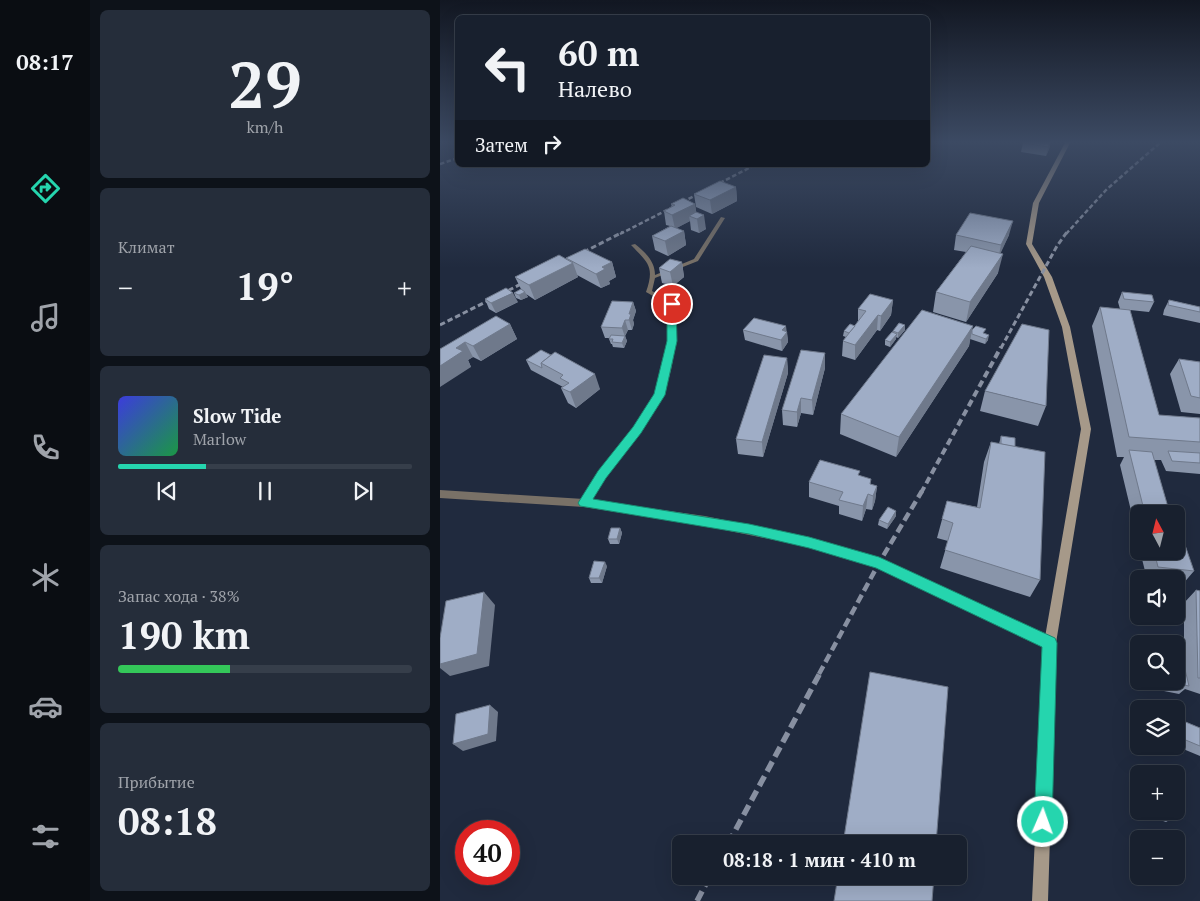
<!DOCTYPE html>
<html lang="ru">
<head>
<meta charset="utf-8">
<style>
  :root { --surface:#18202e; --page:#252d3a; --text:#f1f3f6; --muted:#9fa3aa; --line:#363e4a; --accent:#25d5ae }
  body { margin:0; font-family:"PT Serif",serif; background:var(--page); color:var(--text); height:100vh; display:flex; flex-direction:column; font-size:19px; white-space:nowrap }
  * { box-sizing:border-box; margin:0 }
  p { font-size:16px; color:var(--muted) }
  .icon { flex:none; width:28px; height:28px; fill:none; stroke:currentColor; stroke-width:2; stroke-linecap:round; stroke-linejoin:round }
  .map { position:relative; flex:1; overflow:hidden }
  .side { display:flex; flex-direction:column; gap:10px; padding:10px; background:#0d1219; width:350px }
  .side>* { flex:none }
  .hud { position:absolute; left:15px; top:15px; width:475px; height:152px; border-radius:8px; box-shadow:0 5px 20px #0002,0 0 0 1px var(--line); background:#18202e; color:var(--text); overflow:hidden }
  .needle { width:32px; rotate:353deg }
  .fabs { position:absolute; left:690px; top:505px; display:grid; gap:10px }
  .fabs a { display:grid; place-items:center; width:55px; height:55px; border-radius:8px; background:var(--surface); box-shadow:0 5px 20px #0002,0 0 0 1px var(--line); font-size:25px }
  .speed { position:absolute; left:15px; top:820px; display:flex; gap:10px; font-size:25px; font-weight:700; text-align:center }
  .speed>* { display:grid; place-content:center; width:65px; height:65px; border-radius:50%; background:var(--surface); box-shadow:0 5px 20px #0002,0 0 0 1px var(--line); line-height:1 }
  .speed .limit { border:8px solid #d22; background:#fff; color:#111 }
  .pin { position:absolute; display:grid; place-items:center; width:42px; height:42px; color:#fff; margin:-21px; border:2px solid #fff; border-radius:50%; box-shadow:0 1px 5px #0007 }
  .me { position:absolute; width:55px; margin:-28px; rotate:2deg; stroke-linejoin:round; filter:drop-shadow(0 0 4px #0008) }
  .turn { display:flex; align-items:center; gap:18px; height:105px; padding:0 20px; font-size:22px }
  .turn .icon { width:65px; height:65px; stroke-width:2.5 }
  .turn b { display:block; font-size:35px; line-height:42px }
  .then { display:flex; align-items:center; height:48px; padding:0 20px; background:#0003; gap:10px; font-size:19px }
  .big { font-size:38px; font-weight:700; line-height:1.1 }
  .side .tile { flex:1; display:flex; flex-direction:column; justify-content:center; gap:8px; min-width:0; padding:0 18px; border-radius:8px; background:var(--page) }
  .side .dial { align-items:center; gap:0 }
  .dial b { font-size:65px; line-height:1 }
  .song { display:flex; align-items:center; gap:15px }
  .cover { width:60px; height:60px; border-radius:8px; background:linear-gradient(135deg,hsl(240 70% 55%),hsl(140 70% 35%)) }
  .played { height:5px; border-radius:2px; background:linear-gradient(90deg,var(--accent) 30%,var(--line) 30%) }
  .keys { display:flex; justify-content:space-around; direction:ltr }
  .heat { display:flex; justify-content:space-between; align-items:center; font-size:28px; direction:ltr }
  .charge { height:8px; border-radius:4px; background:linear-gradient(90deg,#34c759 38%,var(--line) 0) }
  .trip { position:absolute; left:232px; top:835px; width:295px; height:50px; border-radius:8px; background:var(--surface); box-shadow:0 5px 20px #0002,0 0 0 1px var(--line); font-weight:700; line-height:50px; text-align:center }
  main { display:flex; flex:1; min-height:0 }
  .menu { display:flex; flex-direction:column; width:90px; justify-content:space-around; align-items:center; background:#0a0d12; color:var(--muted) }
  .menu .icon { width:35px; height:35px }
  .menu .current { color:var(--accent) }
  .menu b { font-size:22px; color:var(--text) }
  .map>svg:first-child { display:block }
</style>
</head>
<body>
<main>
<nav class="menu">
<b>08:17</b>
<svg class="icon current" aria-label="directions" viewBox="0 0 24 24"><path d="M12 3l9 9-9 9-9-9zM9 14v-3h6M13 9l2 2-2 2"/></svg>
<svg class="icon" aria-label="music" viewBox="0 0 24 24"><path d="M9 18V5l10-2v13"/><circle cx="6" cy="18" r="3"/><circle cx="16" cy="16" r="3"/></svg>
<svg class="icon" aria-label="phone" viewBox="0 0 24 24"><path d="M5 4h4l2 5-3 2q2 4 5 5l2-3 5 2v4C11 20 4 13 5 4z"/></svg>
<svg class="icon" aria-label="climate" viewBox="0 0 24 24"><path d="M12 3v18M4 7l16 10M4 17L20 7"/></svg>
<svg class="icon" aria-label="car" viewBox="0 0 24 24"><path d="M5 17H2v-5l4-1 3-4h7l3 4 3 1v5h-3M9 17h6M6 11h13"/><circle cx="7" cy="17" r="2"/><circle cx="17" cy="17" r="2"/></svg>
<svg class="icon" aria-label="filters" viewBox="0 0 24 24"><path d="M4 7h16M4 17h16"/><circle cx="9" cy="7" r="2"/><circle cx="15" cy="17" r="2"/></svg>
</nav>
<section class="side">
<div class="tile dial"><b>29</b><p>km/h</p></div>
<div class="tile"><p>Климат</p>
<div class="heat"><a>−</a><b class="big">19°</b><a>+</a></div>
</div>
<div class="tile">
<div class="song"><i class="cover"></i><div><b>Slow Tide</b><p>Marlow</p></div></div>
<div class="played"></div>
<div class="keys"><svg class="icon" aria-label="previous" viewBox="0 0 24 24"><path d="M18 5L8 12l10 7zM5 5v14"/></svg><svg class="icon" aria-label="pause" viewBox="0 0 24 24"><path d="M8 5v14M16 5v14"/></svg><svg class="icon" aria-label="next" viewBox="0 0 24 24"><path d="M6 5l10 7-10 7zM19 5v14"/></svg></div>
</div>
<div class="tile"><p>Запас хода · 38%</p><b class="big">190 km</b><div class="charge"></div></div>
<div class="tile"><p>Прибытие</p><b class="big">08:18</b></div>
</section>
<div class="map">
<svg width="760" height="901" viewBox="0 0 760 901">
  <rect width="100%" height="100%" fill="#202a3e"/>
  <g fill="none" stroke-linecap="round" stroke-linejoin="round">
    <path fill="#797167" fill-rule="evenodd" d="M281 217 285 218 258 261 215 278 212 291 235 304C236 331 236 358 227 384 216 415 192 440 172 467 162 479 154 492 147 505L144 506 141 505 140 503 141 501C150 487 159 473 169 460 186 439 205 419 216 395 229 367 231 335 229 305L206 292C215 266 208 263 191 245L195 244C205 252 215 261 215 275L254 259Z"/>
    <polygon fill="#797167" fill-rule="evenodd" points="0,490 144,499 265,516 369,537 443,559 615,639 616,643 615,647 610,649 436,567 369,547 265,526 144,507 0,498"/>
    <polygon fill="#a69989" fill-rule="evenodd" points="626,141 631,141 599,203 592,244 612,277 630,327 651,429 616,643 608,901 592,901 604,643 641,429 622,327 604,277 586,244 593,203"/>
    <g stroke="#8890a1" stroke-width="2.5" stroke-dasharray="4.5 2.5" stroke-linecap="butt">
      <polyline points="0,164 18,158"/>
      <polyline points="180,234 315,165"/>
      <polyline points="626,234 666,190 722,141"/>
    </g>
    <g stroke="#8890a1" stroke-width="3" stroke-dasharray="5.5 3" stroke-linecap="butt">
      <polyline points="136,256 183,232"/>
      <polyline points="0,325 91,279"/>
      <polyline points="561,348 617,246 627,232"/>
    </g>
    <polyline stroke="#8890a1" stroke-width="4" stroke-dasharray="7 4" stroke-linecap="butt" points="481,493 561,347"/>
    <polyline stroke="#8890a1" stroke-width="4.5" stroke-dasharray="9 4.5" stroke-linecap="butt" points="379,674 439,563 482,491"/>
    <g stroke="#8890a1" stroke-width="5.5" stroke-dasharray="11 5.5" stroke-linecap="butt">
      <polyline points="288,844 380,673"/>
      <polyline points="257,901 270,876"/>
    </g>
  </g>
  <g fill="#8995aa">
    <polygon points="611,141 609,149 606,156 581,152 583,143"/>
    <polygon points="296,187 297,201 272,214 256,207 254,194"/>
    <polygon points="231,204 255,204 256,212 266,229 259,233 251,230 250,221 236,228 244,231 246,245 228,256 215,250 212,236 230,226 226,225 224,211 232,207"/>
    <polygon points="516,235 569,235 560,253 558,273 526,322 493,312 496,292 526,252 514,250"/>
    <polygon points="126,258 172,262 176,277 169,281 170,284 161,288 137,275 138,277 95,300 86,294 88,297 81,300 76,298 74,293 81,289 75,277 127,260"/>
    <polygon points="242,262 244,277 233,286 222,283 219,268"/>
    <polygon points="682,292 714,302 709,312 690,310 719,415 760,418 760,474 726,471 721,460 714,460 730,514 699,514 699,544 680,465 684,457 677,457 652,326 660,307 680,309 678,302"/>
    <polygon points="45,299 78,302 56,313 49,309"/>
    <polygon points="453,300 451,315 440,331 437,330 415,360 402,356 403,341 406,337 403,336 404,331 415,326 418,321 418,309"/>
    <polygon points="729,300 760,307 760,323 723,315 724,310"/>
    <polygon points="193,302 196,311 193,320 194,324 192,330 188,330 185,336 187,341 184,348 173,347 172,344 171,344 169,339 170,338 165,338 161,327"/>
    <polygon points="70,324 77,339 41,361 33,357 28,360 31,367 0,349"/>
    <polygon points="303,330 347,332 348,342 342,351 305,340"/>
    <polygon points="465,330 458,338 456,337 456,339 450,347 445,345 445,340 452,332 453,331"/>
    <polygon points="532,330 545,333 548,340 545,344 530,339 529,346 456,457 400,434 401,414"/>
    <polygon points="101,350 160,389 136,408 128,403 121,388 123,387 91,370 86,360"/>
    <polygon points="385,353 385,368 373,415 361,413 357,427 343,425 342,410"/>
    <polygon points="347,358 348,373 323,457 298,454 296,439"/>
    <polygon points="739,359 760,362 760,414 741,412 730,374"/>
    <polygon points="545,391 606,406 598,426 540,411"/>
    <polygon points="561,436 575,447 600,580 590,597 500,568 508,541 497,538 507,501 537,507 544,462 551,442 559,444"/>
    <polygon points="419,475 431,484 437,486 435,501 432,510 426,509 422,521 399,514 399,506 369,497 369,482"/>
    <polygon points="456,516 447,529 438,525 439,520"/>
    <polygon points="180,528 182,533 179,544 170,544 168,539"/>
    <polygon points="700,551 736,551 754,571 742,585 736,584 736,579 707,579"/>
    <polygon points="167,566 162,583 151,583 149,578"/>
    <polygon points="756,590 760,591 760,694 745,689 739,694 719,690 717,681 736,681 744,665 744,603"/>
    <polygon points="736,718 760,728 760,756 736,746"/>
    <polygon points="709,811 730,811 731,819 726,822 709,816"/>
  </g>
  <g fill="#6f798b">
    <polygon points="611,141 609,149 606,156 608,147"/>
    <polygon points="296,187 297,201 272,214 270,200"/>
    <polygon points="255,204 257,217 249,216 250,221 235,229 232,215"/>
    <polygon points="264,215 266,229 259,233 257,219"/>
    <polygon points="573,221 569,235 558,259 561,245"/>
    <polygon points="244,231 246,245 228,256 225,241"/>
    <polygon points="563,254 558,273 526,322 530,302"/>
    <polygon points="172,262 176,277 169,281 170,284 161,288 156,274 162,267"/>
    <polygon points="242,262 244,277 233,286 230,272"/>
    <polygon points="133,263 138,277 95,300 89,285"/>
    <polygon points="85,292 88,297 81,300 79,295"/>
    <polygon points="73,293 78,302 56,313 51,303"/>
    <polygon points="453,300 451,315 440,331 441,316"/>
    <polygon points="193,302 196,311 193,320 194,324 192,330 189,320 189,314"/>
    <polygon points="438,315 437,330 415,360 415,345"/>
    <polygon points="185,320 188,330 185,336 187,341 184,348 182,343 185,337 182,328"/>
    <polygon points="70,324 77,339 41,361 33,346"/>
    <polygon points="465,325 465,330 458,338 458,333"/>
    <polygon points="346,326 348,342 342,351 341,340 342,330"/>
    <polygon points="533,326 529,346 456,457 459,437"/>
    <polygon points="457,334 456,339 450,347 450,342"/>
    <polygon points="549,335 548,340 545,344 546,339"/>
    <polygon points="25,342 33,357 28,360 31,367 0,387 0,366 16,348"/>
    <polygon points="385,353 385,368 373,415 372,400"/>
    <polygon points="347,358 348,373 323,457 322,442"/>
    <polygon points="155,374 160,389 136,408 130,392"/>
    <polygon points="361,398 361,413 357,427 357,412"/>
    <polygon points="437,486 435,501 432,510 433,496"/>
    <polygon points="428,494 426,509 422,521 423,506"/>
    <polygon points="456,511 456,516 447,529 448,524"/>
    <polygon points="180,528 182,533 179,544 177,539"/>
    <polygon points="165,562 167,566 162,583 159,578"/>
    <polygon points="44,592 55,605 49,666 10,676 0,668 0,664"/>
    <polygon points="50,705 58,712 56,741 23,751 13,744"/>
  </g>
  <g fill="#9fadc6" stroke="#6f798b">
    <polygon points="584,141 611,141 608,147 583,143"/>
    <polygon points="280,181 296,187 270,200 254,194"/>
    <polygon points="243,198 255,204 232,215 224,211 235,205 231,204"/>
    <polygon points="256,212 264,215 257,219 249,216"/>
    <polygon points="530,213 573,221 561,245 516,235"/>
    <polygon points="231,226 244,231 225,241 212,236"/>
    <polygon points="531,246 563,254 530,302 496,292"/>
    <polygon points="145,249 172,262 162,267 165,269 156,274 126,258"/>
    <polygon points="119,255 133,263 89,285 75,277"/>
    <polygon points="230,259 242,262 230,272 219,268"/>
    <polygon points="66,288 73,293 51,303 45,299"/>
    <polygon points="81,289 85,292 79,295 74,293"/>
    <polygon points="682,292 712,295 714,302 684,299"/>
    <polygon points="430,294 453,300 441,316 438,315 415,345 403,341 426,311 418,309"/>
    <polygon points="729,300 760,307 760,312 728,305"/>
    <polygon points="172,301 193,302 189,314 191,314 189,320 185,320 182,328 161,327"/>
    <polygon points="660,307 690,310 719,415 760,418 760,442 689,437"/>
    <polygon points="482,310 533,326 459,437 401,414"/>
    <polygon points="56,316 70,324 33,346 25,342 16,348 23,351 0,366 0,349"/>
    <polygon points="314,318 346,326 342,330 347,332 341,340 303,330"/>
    <polygon points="459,323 465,325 458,333 453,331"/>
    <polygon points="410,324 415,326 409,333 404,331"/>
    <polygon points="582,324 609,330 606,406 545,391"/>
    <polygon points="536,326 546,329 543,333 549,335 546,339 532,334 532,330"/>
    <polygon points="452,332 457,334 450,342 445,340"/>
    <polygon points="171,335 185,336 182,343 172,342 173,339 169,339"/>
    <polygon points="101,350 111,355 101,363 102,368 86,360"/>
    <polygon points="361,350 385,353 372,400 361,398 357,412 342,410"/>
    <polygon points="115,352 155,374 130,392 121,388 129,383 120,378 123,375 101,363"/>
    <polygon points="324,355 347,358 322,442 296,439"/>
    <polygon points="739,359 760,362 760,398 751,396"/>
    <polygon points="561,436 575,438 575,447 561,444"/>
    <polygon points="551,442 605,452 600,580 505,550 513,523 502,519 507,501 540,508"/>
    <polygon points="689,450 712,452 730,514 705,514"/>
    <polygon points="728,451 760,453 760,463 732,461"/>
    <polygon points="380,460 420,471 418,475 431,479 430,484 437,486 433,496 428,494 423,506 399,500 403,492 369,482"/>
    <polygon points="448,507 456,511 448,524 439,520"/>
    <polygon points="736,522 737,522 754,571 718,567 714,551 736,551"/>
    <polygon points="171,528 180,528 177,539 168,539"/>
    <polygon points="154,561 165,562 159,578 149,578"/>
    <polygon points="756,590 760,591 760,678 758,678"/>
    <polygon points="44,592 37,654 0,664 0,638 6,601"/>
    <polygon points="736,660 743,661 749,686 728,682 728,681 736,681"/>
    <polygon points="430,672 508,687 496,844 403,844"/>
    <polygon points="50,705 48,734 13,744 16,714"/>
    <polygon points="736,718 760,728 760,746 736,736"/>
    <polygon points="714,811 730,811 731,819 714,813"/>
    <polygon points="398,876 494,876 492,901 394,901"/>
  </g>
  <linearGradient id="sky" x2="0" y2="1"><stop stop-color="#121722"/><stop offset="0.53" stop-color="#3c4a63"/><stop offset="1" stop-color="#3c4a63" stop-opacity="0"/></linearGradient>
  <rect width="760" height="268" fill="url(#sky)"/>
  <polygon fill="#25d5ae" stroke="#188a71" points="232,301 236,304 237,341 225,395 201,433 166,478 153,499 309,524 369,537 439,557 615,638 617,643 612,822 610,828 603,830 597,828 594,822 602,647 436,568 369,548 309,534 140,506 138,503 158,471 193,427 214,394 227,341 227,304"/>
</svg>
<div class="fabs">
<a><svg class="needle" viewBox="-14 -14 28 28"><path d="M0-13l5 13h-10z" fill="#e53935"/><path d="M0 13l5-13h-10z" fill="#9fa3aa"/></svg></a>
<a><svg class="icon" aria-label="sound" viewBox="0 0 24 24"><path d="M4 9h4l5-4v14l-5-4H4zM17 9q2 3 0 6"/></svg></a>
<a><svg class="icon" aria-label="search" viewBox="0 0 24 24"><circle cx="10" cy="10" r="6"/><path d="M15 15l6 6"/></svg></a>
<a><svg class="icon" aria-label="layers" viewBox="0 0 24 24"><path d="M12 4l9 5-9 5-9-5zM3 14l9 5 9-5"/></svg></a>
<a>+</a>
<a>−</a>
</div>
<div class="speed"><div class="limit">40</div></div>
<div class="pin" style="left:232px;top:304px;background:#d93025"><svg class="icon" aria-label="arrive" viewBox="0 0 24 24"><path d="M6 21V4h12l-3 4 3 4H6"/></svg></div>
<svg class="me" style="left:603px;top:822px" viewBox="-20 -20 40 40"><circle r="17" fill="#25d5ae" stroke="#fff" stroke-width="3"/><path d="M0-11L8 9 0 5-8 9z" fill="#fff"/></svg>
<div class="trip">08:18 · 1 мин · 410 m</div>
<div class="hud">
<div class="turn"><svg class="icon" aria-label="left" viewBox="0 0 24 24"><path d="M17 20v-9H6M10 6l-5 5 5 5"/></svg><div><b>60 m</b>Налево</div></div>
<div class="then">Затем<svg class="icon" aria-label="right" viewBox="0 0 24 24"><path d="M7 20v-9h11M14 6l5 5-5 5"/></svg></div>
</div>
</div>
</main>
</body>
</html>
